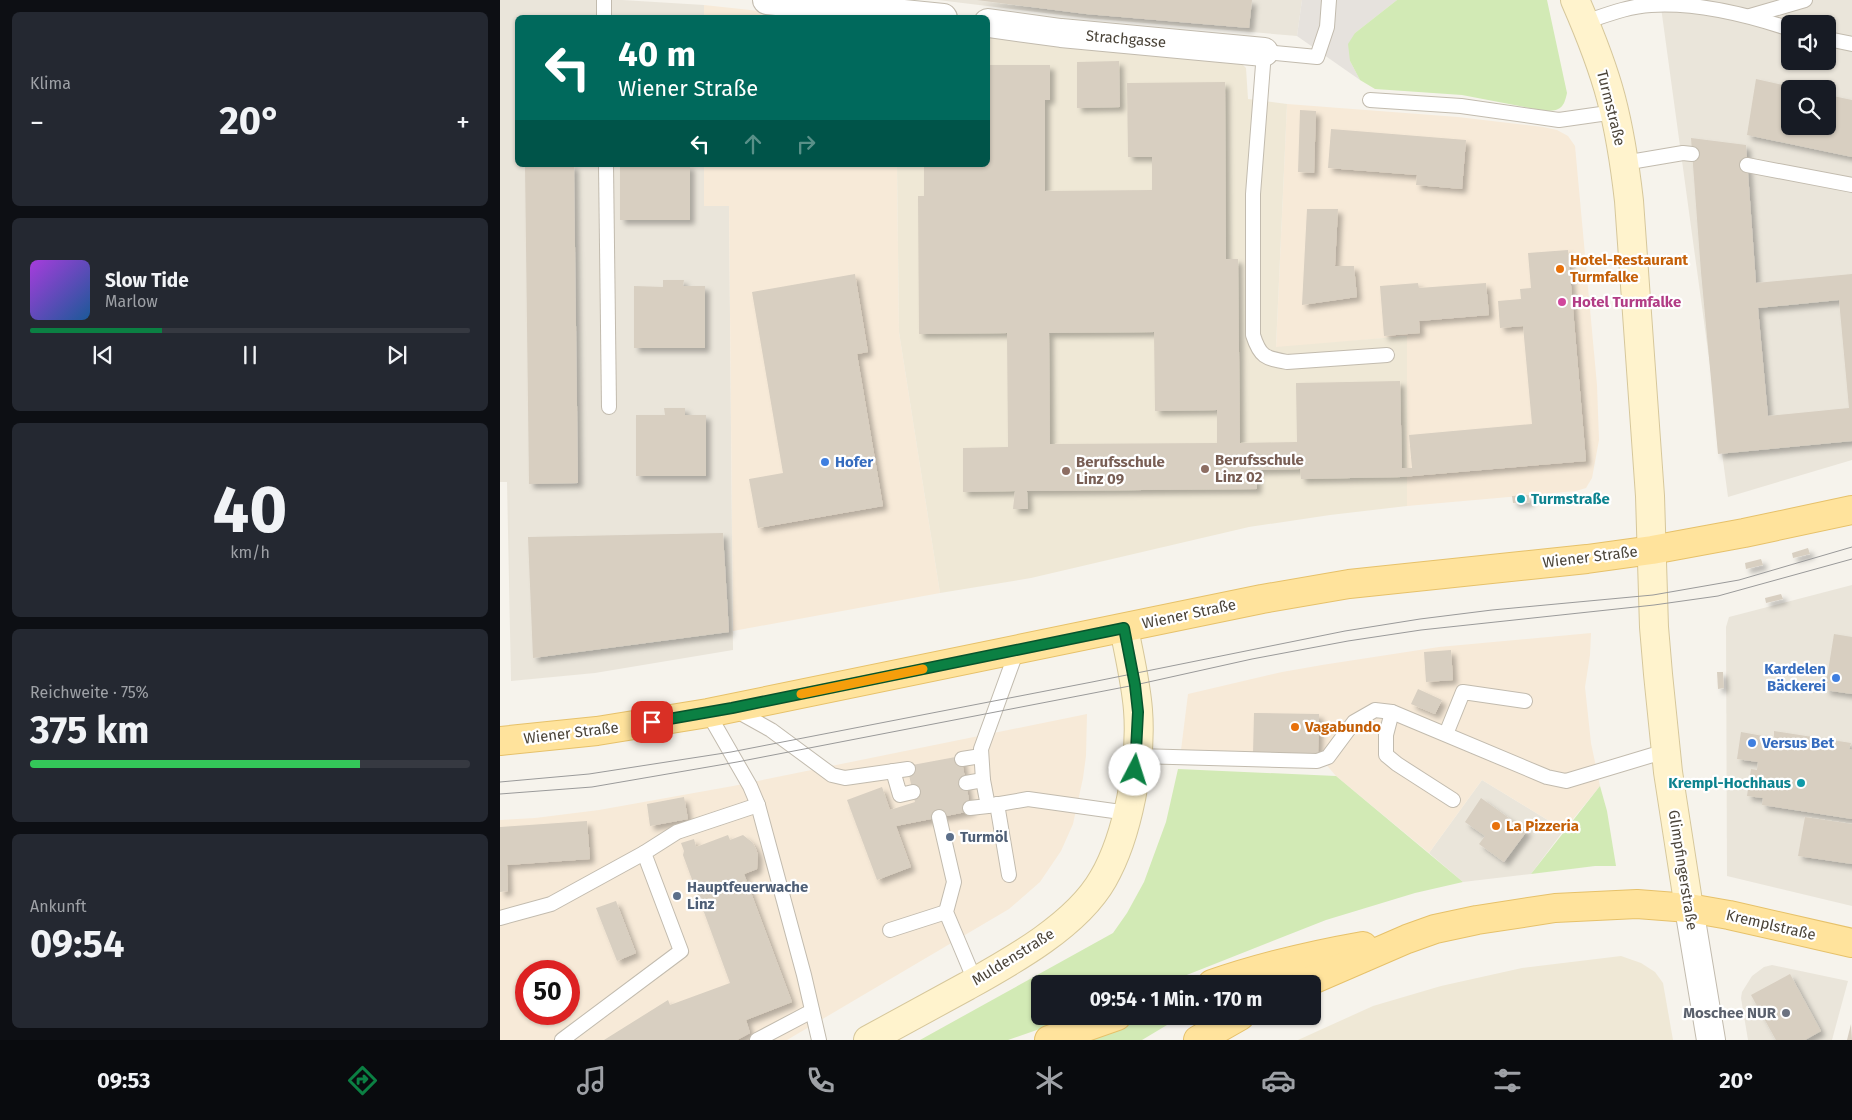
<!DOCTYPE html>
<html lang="de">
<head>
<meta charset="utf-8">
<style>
  :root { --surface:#171b24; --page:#242831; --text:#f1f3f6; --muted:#9ea1a6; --line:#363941; --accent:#0b8043 }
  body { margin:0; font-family:"Fira Sans",sans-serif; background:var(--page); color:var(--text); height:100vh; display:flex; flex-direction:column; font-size:19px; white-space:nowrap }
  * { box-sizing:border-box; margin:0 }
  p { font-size:16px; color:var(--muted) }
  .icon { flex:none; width:28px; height:28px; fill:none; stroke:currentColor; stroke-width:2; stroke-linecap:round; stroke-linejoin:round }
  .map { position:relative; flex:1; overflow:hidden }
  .drawer { display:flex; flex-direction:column; gap:12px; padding:12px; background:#0d0f14; width:500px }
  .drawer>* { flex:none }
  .banner { position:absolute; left:15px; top:15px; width:475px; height:152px; border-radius:8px; box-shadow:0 1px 4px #0004; background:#00695c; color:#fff; overflow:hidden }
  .controls { position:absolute; left:1281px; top:15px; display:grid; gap:10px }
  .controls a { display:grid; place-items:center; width:55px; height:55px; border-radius:8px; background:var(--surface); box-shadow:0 1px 4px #0004; font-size:25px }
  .speed { position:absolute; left:15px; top:960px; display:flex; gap:10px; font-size:25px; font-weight:700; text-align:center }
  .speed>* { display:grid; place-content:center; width:65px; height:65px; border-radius:50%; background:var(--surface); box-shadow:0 1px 4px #0004; line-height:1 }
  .speed .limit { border:8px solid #d22; background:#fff; color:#111 }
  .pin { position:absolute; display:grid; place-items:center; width:42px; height:42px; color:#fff; margin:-21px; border-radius:10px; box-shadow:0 2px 8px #0006 }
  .me { position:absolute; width:55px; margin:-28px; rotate:5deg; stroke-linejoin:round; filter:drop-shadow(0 0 4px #0008) }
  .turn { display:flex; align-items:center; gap:18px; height:105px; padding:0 20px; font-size:22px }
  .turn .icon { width:65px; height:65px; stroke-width:2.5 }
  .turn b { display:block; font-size:35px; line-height:42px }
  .lanes { display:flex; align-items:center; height:48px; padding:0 20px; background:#0003; justify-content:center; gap:25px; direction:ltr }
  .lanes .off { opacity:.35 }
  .big { font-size:38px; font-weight:700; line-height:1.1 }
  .drawer .card { flex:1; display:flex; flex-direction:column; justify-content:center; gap:8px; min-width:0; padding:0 18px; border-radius:8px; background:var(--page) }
  .drawer .dial { align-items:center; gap:0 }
  .dial b { font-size:65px; line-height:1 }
  .song { display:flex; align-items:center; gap:15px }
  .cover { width:60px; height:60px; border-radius:8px; background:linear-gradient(135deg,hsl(280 70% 55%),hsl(210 70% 35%)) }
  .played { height:5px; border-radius:2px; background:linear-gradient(90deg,var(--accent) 30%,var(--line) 30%) }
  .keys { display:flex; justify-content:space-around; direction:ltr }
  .heat { display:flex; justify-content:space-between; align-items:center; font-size:28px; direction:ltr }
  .charge { height:8px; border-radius:4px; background:linear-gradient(90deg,#34c759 75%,var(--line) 0) }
  .trip { position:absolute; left:531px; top:975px; width:290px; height:50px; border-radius:8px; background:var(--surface); box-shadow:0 1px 4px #0004; font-weight:700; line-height:50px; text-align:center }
  .menu { display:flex; height:80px; justify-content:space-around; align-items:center; background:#090b0e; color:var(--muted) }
  .menu .icon { width:35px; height:35px }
  .menu .selected { color:var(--accent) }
  .menu b { font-size:22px; color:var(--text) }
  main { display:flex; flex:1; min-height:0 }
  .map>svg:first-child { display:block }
</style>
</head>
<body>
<main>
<section class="drawer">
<div class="card"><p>Klima</p>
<div class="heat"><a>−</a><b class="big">20°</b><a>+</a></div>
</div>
<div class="card">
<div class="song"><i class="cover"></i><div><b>Slow Tide</b><p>Marlow</p></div></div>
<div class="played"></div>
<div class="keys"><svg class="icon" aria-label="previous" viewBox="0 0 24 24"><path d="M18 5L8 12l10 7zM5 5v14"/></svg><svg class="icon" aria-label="pause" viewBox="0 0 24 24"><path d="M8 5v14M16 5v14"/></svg><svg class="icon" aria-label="next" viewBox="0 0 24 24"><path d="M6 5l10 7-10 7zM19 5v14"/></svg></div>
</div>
<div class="card dial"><b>40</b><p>km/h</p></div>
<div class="card"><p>Reichweite · 75%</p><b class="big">375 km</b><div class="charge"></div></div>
<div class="card"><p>Ankunft</p><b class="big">09:54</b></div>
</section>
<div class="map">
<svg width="1352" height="1040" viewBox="0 0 1352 1040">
  <defs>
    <filter id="shadow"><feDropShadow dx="4.5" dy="4.5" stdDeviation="2.5" flood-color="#0004"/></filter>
  </defs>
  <rect width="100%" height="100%" fill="#f6f3ec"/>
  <g fill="#eae5da" fill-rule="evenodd">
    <polygon points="0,0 122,0 204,5 204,17 18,18 18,165 204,165 204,206 229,206 233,650 95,673 11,681 7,482 0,482"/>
    <polygon points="438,0 802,0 797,36 586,18"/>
    <path d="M1160 0H1352V460L1228 497ZM1290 24H1328V61H1290ZM1290 89H1328V126H1290Z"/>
    <polygon points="1352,585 1352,906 1227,876 1226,627 1229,617"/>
    <polygon points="982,780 1064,830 1031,874 963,882 929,853"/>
    <polygon points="1272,965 1348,981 1332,1040 1248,1040 1241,998 1242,992 1252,976 1264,967"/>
  </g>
  <g fill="#f7ead8" fill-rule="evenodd">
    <polygon points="204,5 315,17 204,17"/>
    <polygon points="787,104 958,117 1043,127 1057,130 1068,136 1075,146 1097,385 1099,440 1092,478 1086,488 1076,491 907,506 907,336 776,348"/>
    <polygon points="204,165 397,165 399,332 440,593 233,631 229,206 204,206"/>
    <polygon points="1091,633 1090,655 1085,687 1091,743 1100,786 1064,830 982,780 929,853 836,776 818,755 752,754 681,750 688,694 782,672 822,665 939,647"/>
    <path d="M587 714 586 756 583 778 573 824 561 851 540 882 509 909 287 1040H0V820L35 818 99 810 233 786ZM26 971H69V1014H26Z"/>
  </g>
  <polygon fill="#e6e2dd" points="802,0 897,0 855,33 850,61 860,80 797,36"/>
  <g fill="#efe8d6">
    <polygon points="488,36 738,60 746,68 748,99 787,104 776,347 907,336 907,506 830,515 749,527 531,578 440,593 399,332 397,165 488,165"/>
    <polygon points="1121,956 1141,963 1155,972 1163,983 1173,1040 798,1040 873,1006 941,986 1022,968"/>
  </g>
  <g fill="#d2eab5">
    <path d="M897 0H1047L1067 93C1064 107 1061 111 1045 111L962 95 875 89 860 80 850 61 848 44 855 33Z"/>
    <polygon points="678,769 836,776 963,882 915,893 826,920 664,984 540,984 540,1016 577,1016 508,1040 420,1040 613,933 627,913 644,882 666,822"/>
    <polygon points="1100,786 1107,811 1116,866 1095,866 1031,874"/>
    <polygon points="651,1016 682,1016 642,1040 588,1040"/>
  </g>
  <g fill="#d8cfc1" fill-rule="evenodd" filter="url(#shadow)">
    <polygon points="477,0 752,0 749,28 586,14"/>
    <polygon points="619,61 620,107 577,108 577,62"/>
    <path d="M488 65H550V100H545V191L652 190V157H628L627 83 725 82 726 259H738L740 443 797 442 796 383 900 381 902 468H912L909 435 1032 424 1023 326 1000 328 998 301 1021 299 1020 289 1031 288 1028 253 1068 250 1086 461 901 477 801 479 800 469 757 470V489L527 491 528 509H513L515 491 463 492V448L508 447 507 333 419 334 418 196H424V165H488ZM654 332 655 411 717 410V443L550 444 549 333Z"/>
    <polygon points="1256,79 1296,88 1290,89 1290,126 1328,126 1328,95 1352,100 1352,157 1247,135"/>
    <polygon points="800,110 816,111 814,173 798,172"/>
    <polygon points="831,129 966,140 962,189 916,185 917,175 828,168"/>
    <path d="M1191 138 1246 145 1256 283 1352 274V441L1218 454 1201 272ZM1339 300 1349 408 1268 416 1258 308Z"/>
    <polygon points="25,165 74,165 78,483 29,484"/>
    <rect x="120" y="165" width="70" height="55"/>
    <polygon points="807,209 838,209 835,266 854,266 857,297 802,305"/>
    <polygon points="355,274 368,352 357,354 383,506 258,528 249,479 283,473 252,292"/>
    <polygon points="163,280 184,280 183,286 205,286 205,348 134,348 134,286 163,287"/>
    <polygon points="918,283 919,288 986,283 989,315 919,321 920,333 884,336 880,286"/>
    <polygon points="164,408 185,408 185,415 206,415 206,476 136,476 136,415 165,415"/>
    <polygon points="1029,495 1030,502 1013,503 1012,496"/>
    <polygon points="223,533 229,632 33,658 28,537"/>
    <polygon points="1308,548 1310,554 1293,558 1292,553"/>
    <polygon points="1261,559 1263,565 1246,569 1245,563"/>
    <polygon points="1281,594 1283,599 1266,603 1265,598"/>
    <polygon points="1334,634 1352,637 1352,694 1325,690"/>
    <polygon points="951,650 953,680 926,682 924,652"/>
    <polygon points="1217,672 1223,672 1224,688 1218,689"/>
    <polygon points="918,689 942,700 935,714 911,704"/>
    <polygon points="754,713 819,714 818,755 753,754"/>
    <polygon points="1274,731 1351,743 1349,749 1352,750 1352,819 1262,805 1263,798 1247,796 1251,769 1257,770 1258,762 1237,759 1241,732 1274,738"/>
    <polygon points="461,756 471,811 396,826 411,867 377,880 347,800 382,787 390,810 415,802 407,766"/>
    <polygon points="184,797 188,819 150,826 147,804"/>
    <polygon points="981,798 1027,831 1004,862 979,844 985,836 965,822"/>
    <polygon points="1305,817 1352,824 1352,864 1298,856"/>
    <polygon points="87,821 90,859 7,865 8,891 0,892 0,827"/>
    <polygon points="228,835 230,840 243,835 253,843 256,849 258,855 257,869 244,874 292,1002 246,1020 250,1033 237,1040 104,1040 168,1000 170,1005 230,983 183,855 184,851 181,843 194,839 196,847"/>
    <polygon points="116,901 136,953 117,961 96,908"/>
    <polygon points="1290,974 1321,1031 1305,1040 1276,1040 1251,995"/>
    <polygon points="1351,1024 1352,1040 1347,1040"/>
  </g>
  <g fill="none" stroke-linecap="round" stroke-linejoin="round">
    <defs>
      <g id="service">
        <polyline points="104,0 104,18"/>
        <path d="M829 0 827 27 817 57 764 52 753 194V335C760 357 765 358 787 362L887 355"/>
        <polyline points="1250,16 1305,0"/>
        <path d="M1085 22C1106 15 1129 6 1151 5 1196 2 1248 15 1290 29"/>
        <polyline points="1328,39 1352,44"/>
        <polyline points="870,100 961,106 1059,120 1115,112"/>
        <polyline points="1124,163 1183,153 1192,154"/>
        <polyline points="106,165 109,407"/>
        <polyline points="1247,165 1352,185"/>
        <polyline points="235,710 271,730 332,775 345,778 408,769"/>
        <polyline points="892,712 886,735 886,755 897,764 953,800"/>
        <polyline points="208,713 250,786 258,805 304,975 319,1040"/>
        <polyline points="946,734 963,692 1025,701"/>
        <polyline points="637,756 817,761 828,757 854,722 875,710 892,712 1047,777 1066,781 1166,751"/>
        <polyline points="462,759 481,756"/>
        <polyline points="393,771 400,795 413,792"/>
        <polyline points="466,783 483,780"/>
        <polyline points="497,804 509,875"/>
        <polyline points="488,806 528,799 628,813"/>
        <polyline points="470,808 488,806 483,780 481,749 517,650"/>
        <polyline points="439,817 454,882 446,912 475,981"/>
        <polyline points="0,918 51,904 144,853"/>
        <polyline points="390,930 446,912"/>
        <polyline points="62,1040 181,951 144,853 177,832 258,805"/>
        <polyline points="257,1040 312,1011"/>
      </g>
      <g id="minor">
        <polyline points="267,0 443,18"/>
        <polyline points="488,23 561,33 764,52"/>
        <polyline points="1189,908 1211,1040"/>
      </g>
      <g id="secondary">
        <path d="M1075 0C1089 32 1102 64 1111 98 1120 132 1125 166 1129 201L1150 496 1154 627 1158 674 1168 772 1189 908"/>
        <path d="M368 1040C401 1022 434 1004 467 986 512 961 577 925 603 879 628 836 642 760 638 710 636 683 629 655 624 628"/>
      </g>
      <g id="primary">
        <polyline points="0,741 97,731 208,713 762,599 849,584 1087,559 1152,550 1244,533 1352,510"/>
        <path d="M712 984C761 967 812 955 863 946"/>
        <polyline points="803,984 907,939 935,929 977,920 1055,908 1137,904 1189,908 1229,915 1352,943"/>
        <polyline points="549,1040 617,1016"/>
        <polyline points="698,1040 740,1016"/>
      </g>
    </defs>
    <use href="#service" stroke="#c2bbae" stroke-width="16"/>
    <use href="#minor" stroke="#c2bbae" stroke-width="30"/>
    <use href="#secondary" stroke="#d6c79b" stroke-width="30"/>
    <use href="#primary" stroke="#e6c16a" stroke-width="30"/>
    <use href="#service" stroke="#fff" stroke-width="14"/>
    <use href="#minor" stroke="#fff" stroke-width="28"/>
    <use href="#secondary" stroke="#fff3cd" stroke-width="28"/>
    <use href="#primary" stroke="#ffe39c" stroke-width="28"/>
    <g stroke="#9a9a9a" stroke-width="1">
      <polyline points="0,782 89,774 231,752 592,682 845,631 920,619 992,610 1153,595 1239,580 1352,547"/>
      <polyline points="0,794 92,787 237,762 635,685 752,659 848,641 921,630 1154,605 1218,596 1352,559"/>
    </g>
  </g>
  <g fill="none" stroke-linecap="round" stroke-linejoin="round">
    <defs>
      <polyline id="route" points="152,722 232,708 624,628 635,685 638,712 635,770"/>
    </defs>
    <use href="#route" stroke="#07532c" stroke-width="12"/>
    <use href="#route" stroke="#0b8043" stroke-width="9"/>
    <polyline stroke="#f59e0b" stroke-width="9" points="301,694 423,669"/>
  </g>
  <g fill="#e8710a" stroke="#fff" stroke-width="2">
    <circle cx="1060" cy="269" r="5"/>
    <circle cx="795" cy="727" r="5"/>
    <circle cx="996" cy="826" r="5"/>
  </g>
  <circle fill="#d1479c" stroke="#fff" stroke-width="2" cx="1062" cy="302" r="5"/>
  <g fill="#3f7fe0" stroke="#fff" stroke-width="2">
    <circle cx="325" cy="462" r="5"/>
    <circle cx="1336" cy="678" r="5"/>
    <circle cx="1252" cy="743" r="5"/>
  </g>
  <g fill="#8d6e63" stroke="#fff" stroke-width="2">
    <circle cx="705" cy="469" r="5"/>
    <circle cx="566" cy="471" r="5"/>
  </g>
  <g fill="#0f9aa8" stroke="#fff" stroke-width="2">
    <circle cx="1021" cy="499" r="5"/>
    <circle cx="1301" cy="783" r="5"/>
  </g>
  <g fill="#5c6f8a" stroke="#fff" stroke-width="2">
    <circle cx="450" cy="837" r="5"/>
    <circle cx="177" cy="896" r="5"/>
  </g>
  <circle fill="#6b7280" stroke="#fff" stroke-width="2" cx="1286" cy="1013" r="5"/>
  <g text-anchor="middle" stroke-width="4.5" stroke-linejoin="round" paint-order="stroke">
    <g font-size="15" fill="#4b4439" stroke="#fff">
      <text transform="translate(626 39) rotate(5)" y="5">Strachgasse</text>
      <text transform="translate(1111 108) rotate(76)" y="5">Turmstraße</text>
      <text transform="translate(1090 557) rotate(-7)" y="5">Wiener Straße</text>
      <text transform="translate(689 614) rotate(-12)" y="5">Wiener Straße</text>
      <text transform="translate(71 733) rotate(-7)" y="5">Wiener Straße</text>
      <text transform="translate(1183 870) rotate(81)" y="5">Glimpfingerstraße</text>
      <text transform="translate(1271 925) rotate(13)" y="5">Kremplstraße</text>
      <text transform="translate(513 957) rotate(-32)" y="5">Muldenstraße</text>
    </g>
    <g font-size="15" font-weight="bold" fill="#c56008" stroke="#fff" text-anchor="start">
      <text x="1070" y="265">Hotel-Restaurant<tspan x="1070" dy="17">Turmfalke</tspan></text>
      <text x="805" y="732">Vagabundo</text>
      <text x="1006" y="831">La Pizzeria</text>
    </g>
    <g font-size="15" font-weight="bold" fill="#b23c85" stroke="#fff" text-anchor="start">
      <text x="1072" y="307">Hotel Turmfalke</text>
    </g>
    <g font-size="15" font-weight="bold" fill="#785e54" stroke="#fff" text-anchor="start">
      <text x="715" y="465">Berufsschule<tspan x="715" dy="17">Linz 02</tspan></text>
      <text x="576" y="467">Berufsschule<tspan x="576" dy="17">Linz 09</tspan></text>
    </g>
    <g font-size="15" font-weight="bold" fill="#366cbe" stroke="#fff" text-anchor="start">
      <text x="335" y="467">Hofer</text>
      <text x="1326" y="674" text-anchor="end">Kardelen<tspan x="1326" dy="17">Bäckerei</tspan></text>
      <text x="1262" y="748">Versus Bet</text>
    </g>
    <g font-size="15" font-weight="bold" fill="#0d838f" stroke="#fff" text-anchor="start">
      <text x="1031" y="504">Turmstraße</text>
      <text x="1291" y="788" text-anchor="end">Krempl-Hochhaus</text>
    </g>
    <g font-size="15" font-weight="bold" fill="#4e5e75" stroke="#fff" text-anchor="start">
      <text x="460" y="842">Turmöl</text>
      <text x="187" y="892">Hauptfeuerwache<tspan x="187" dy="17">Linz</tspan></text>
    </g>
    <g font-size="15" font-weight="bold" fill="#5b616d" stroke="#fff" text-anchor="end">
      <text x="1276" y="1018">Moschee NUR</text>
    </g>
  </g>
</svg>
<div class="controls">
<a><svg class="icon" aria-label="sound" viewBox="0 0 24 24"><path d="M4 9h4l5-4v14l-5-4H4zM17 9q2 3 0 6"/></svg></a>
<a><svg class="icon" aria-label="search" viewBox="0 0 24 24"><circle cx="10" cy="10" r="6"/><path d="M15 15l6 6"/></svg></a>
</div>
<div class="speed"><div class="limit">50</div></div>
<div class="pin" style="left:152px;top:722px;background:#d93025"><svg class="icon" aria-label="arrive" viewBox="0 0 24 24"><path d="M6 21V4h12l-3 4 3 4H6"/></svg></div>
<svg class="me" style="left:635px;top:770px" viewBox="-20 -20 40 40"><circle r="19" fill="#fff"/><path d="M0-13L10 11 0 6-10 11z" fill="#0b8043"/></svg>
<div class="trip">09:54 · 1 Min. · 170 m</div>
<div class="banner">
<div class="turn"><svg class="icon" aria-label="left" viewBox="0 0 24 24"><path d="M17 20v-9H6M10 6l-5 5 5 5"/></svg><div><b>40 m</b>Wiener Straße</div></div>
<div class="lanes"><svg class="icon" aria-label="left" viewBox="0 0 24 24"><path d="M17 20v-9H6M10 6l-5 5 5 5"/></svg><svg class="icon off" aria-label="ahead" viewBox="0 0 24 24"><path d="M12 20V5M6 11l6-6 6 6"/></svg><svg class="icon off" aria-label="right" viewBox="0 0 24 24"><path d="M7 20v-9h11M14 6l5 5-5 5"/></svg></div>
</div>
</div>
</main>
<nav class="menu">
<b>09:53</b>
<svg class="icon selected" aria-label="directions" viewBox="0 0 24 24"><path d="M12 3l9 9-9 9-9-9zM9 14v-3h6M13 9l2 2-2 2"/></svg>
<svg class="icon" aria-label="music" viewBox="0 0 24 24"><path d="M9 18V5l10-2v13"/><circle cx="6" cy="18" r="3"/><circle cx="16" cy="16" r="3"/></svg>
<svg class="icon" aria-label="phone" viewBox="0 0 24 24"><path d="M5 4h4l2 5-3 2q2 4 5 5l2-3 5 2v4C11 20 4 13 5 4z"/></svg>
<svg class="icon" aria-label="climate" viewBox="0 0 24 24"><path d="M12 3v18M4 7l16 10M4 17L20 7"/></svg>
<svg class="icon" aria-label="car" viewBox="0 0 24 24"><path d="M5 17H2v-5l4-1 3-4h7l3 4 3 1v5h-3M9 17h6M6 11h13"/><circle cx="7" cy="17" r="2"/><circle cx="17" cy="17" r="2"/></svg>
<svg class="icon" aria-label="filters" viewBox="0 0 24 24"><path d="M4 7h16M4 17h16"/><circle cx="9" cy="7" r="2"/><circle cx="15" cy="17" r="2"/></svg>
<b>20°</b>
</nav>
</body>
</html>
